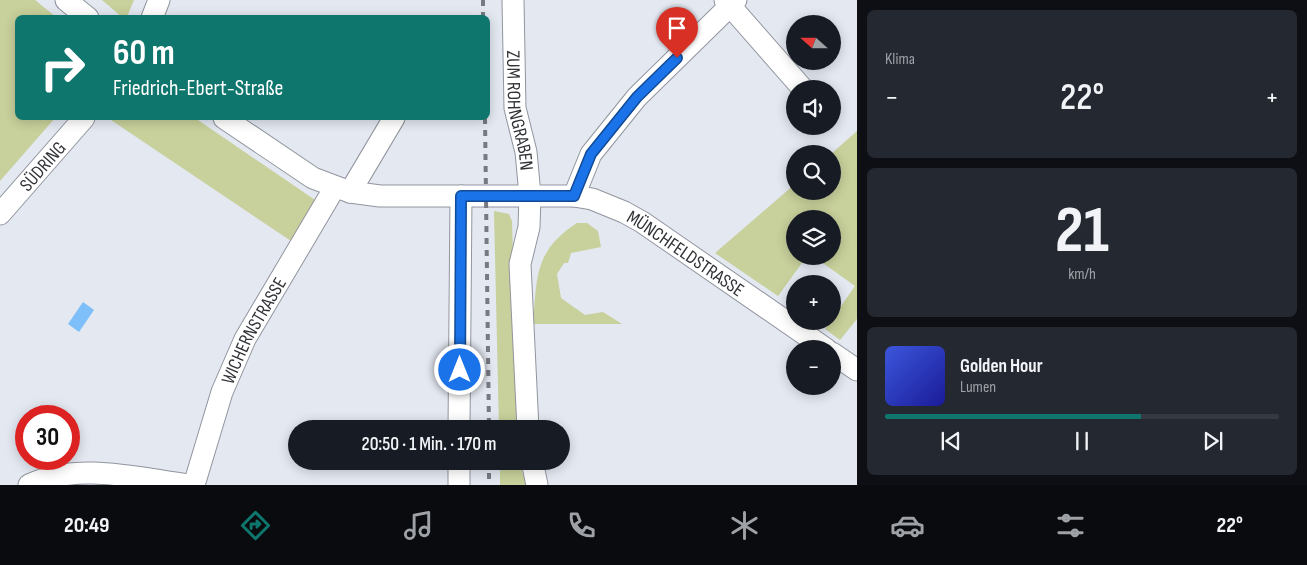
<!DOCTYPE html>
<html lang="de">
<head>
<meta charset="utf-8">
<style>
  :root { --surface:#171b24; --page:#242831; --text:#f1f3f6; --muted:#9ea1a6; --line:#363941; --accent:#0f766e }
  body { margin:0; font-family:"Sofia Sans Condensed",sans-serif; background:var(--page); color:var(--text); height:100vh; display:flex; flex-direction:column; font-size:19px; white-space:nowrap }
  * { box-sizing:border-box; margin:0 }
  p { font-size:16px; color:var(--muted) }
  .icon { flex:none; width:28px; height:28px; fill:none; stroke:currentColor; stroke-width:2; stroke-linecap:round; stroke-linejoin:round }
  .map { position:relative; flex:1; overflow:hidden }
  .details { display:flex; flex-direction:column; gap:10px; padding:10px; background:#0d0f14; width:450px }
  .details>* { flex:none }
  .hud { position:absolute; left:15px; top:15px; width:475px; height:105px; border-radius:8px; box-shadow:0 2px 12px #0003; background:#0f766e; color:#fff; overflow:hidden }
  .needle { width:32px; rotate:291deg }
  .tools { position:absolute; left:786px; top:15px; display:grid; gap:10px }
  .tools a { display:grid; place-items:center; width:55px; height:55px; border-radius:50%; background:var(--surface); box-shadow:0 2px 12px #0003; font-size:25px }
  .speed { position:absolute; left:15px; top:405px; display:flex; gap:10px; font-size:25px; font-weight:700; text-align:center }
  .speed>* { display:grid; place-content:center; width:65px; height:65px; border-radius:50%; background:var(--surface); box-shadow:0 2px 12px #0003; line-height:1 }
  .speed .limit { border:8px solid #d22; background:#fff; color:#111 }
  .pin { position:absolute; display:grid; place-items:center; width:42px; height:42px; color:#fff; margin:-51px -21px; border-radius:50% 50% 50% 0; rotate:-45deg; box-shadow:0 0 5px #0007 }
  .pin .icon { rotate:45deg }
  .me { position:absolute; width:55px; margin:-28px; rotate:0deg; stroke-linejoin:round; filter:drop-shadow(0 0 4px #0008) }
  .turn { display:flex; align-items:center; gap:18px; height:105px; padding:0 15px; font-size:22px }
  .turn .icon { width:65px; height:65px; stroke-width:2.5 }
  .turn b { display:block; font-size:35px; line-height:42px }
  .big { font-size:38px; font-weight:600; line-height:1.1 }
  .details .tile { flex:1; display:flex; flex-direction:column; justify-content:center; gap:8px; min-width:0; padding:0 18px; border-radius:8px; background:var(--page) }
  .details .dial { align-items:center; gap:0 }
  .dial b { font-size:65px; line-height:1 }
  .song { display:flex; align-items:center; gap:15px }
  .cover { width:60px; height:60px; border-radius:8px; background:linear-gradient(135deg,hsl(230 70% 55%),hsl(240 70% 35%)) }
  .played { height:5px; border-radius:2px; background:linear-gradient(90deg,var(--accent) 65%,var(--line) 65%) }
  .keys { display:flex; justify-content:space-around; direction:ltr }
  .heat { display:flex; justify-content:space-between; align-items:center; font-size:28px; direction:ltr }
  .trip { position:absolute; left:288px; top:420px; width:282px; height:50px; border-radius:25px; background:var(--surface); box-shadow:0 2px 12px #0003; font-weight:600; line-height:50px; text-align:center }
  .tab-bar { display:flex; height:80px; justify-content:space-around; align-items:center; background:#090b0e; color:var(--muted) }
  .tab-bar .icon { width:35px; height:35px }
  .tab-bar .current { color:var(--accent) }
  .tab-bar b { font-size:22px; color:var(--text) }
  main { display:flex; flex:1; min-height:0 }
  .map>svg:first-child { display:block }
</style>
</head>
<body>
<main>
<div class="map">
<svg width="857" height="485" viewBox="0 0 857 485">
  <rect width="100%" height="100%" fill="#e3e8f1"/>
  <g fill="#c8d09b">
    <polygon points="0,0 35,0 56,17 18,18 18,118 55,118 0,181"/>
    <polygon points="102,0 134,0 127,17 123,18"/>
    <polygon points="108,118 195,118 315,200 291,241"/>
    <polygon points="857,131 857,319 840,340 825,329 855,286 813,256 832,256 832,219 795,219 795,256 807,256 778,296 715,253 795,184 795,191 832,191 832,154 831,154"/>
    <polygon points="494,211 509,214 512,221 518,429 499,429"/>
    <path d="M577 223H587L598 231 601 247 571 253 568 263H564L557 274 561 298 585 315 603 312 622 324H533C537 277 534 251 577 223Z"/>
    <polygon points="500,461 519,461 526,485 500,485"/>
  </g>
  <polygon fill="#7ebef9" points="83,302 94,310 79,332 68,324"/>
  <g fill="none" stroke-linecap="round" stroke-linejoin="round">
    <defs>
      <g id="street">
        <polyline points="66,0 88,18"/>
        <path id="s1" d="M513 0 515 108 526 152 530 195 529 227 520 264 528 429"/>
        <polyline points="725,0 803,89"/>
        <polyline points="152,18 159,0"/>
        <path id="s2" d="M224 118 313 178 350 192 380 196H574L592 199 624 212 642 222 826 349"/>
        <polyline points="350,192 394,118"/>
        <polyline points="574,196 591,154 637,97 736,0"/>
        <path id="s3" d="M0 214 84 118"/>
        <polyline points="832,353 857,370"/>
        <polyline points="459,429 461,196"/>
        <polyline points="532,461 537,485"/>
        <path d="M29 485C78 462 136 478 188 485"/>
        <path id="s4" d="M194 485 222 392 245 339 335 187"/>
        <polyline points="459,485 459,461"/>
      </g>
    </defs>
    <use href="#street" stroke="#91959e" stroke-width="23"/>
    <use href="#street" stroke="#fff" stroke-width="21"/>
    <g stroke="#777a80" stroke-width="4" stroke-dasharray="6 6" stroke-linecap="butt">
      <polyline points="483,0 483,18"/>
      <polyline points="485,118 489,429"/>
      <polyline points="489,461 489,485"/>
    </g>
  </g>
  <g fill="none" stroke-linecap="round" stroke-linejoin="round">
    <defs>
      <polyline id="route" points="460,370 461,196 574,196 591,154 637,97 677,58"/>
    </defs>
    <use href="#route" stroke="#114b97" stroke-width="12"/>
    <use href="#route" stroke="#1a73e8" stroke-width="9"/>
  </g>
  <g text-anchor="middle" stroke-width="5" stroke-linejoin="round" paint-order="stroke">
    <g font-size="19" fill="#303236" stroke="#e3e8f1">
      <text dy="7" stroke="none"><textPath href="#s1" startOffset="111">ZUM ROHNGRABEN</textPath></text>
      <text dy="7" stroke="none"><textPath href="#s3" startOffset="64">SÜDRING</textPath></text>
      <text dy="7" stroke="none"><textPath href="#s2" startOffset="498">MÜNCHFELDSTRASSE</textPath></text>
      <text dy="7" stroke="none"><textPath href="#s4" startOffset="166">WICHERNSTRASSE</textPath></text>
    </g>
  </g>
</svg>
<div class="tools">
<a><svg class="needle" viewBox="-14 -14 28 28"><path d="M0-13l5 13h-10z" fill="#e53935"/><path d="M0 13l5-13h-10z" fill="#9ea1a6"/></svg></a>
<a><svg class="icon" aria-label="sound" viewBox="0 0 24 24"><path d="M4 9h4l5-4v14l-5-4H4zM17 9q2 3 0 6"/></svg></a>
<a><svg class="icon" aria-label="search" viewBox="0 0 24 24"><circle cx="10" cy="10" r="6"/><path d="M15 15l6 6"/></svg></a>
<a><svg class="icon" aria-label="layers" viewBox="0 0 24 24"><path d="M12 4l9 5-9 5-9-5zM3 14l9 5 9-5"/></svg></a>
<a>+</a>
<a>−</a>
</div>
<div class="speed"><div class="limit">30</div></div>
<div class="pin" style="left:677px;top:58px;background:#d93025"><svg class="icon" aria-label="arrive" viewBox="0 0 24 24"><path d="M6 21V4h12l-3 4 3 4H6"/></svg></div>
<svg class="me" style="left:460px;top:370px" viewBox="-20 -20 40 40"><circle r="17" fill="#1a73e8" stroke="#fff" stroke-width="3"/><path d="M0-11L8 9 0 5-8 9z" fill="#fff"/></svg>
<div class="trip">20:50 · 1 Min. · 170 m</div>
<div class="hud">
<div class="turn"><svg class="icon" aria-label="right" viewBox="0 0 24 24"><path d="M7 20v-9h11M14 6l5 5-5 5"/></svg><div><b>60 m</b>Friedrich-Ebert-Straße</div></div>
</div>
</div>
<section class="details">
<div class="tile"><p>Klima</p>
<div class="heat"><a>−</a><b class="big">22°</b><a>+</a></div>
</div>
<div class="tile dial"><b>21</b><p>km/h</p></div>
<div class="tile">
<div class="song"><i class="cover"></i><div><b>Golden Hour</b><p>Lumen</p></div></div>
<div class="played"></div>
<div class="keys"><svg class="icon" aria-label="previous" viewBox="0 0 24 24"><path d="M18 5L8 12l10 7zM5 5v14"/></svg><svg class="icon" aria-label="pause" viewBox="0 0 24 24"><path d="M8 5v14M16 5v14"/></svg><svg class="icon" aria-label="next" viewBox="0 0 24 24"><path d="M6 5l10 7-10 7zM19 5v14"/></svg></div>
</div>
</section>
</main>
<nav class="tab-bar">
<b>20:49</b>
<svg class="icon current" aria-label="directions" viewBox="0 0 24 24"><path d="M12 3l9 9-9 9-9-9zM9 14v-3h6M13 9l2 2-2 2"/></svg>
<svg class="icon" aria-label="music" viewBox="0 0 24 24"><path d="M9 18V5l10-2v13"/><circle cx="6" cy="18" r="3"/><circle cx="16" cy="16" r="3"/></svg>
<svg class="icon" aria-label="phone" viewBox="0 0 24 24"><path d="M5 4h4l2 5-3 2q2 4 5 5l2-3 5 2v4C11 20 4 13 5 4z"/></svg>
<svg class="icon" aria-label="climate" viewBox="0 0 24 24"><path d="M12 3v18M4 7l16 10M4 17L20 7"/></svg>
<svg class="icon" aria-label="car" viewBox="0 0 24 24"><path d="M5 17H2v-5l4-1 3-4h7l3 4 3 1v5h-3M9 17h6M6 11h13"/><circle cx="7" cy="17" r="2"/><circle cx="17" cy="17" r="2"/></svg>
<svg class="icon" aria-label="filters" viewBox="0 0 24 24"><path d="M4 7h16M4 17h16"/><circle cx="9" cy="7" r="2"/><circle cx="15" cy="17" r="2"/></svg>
<b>22°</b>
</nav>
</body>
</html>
